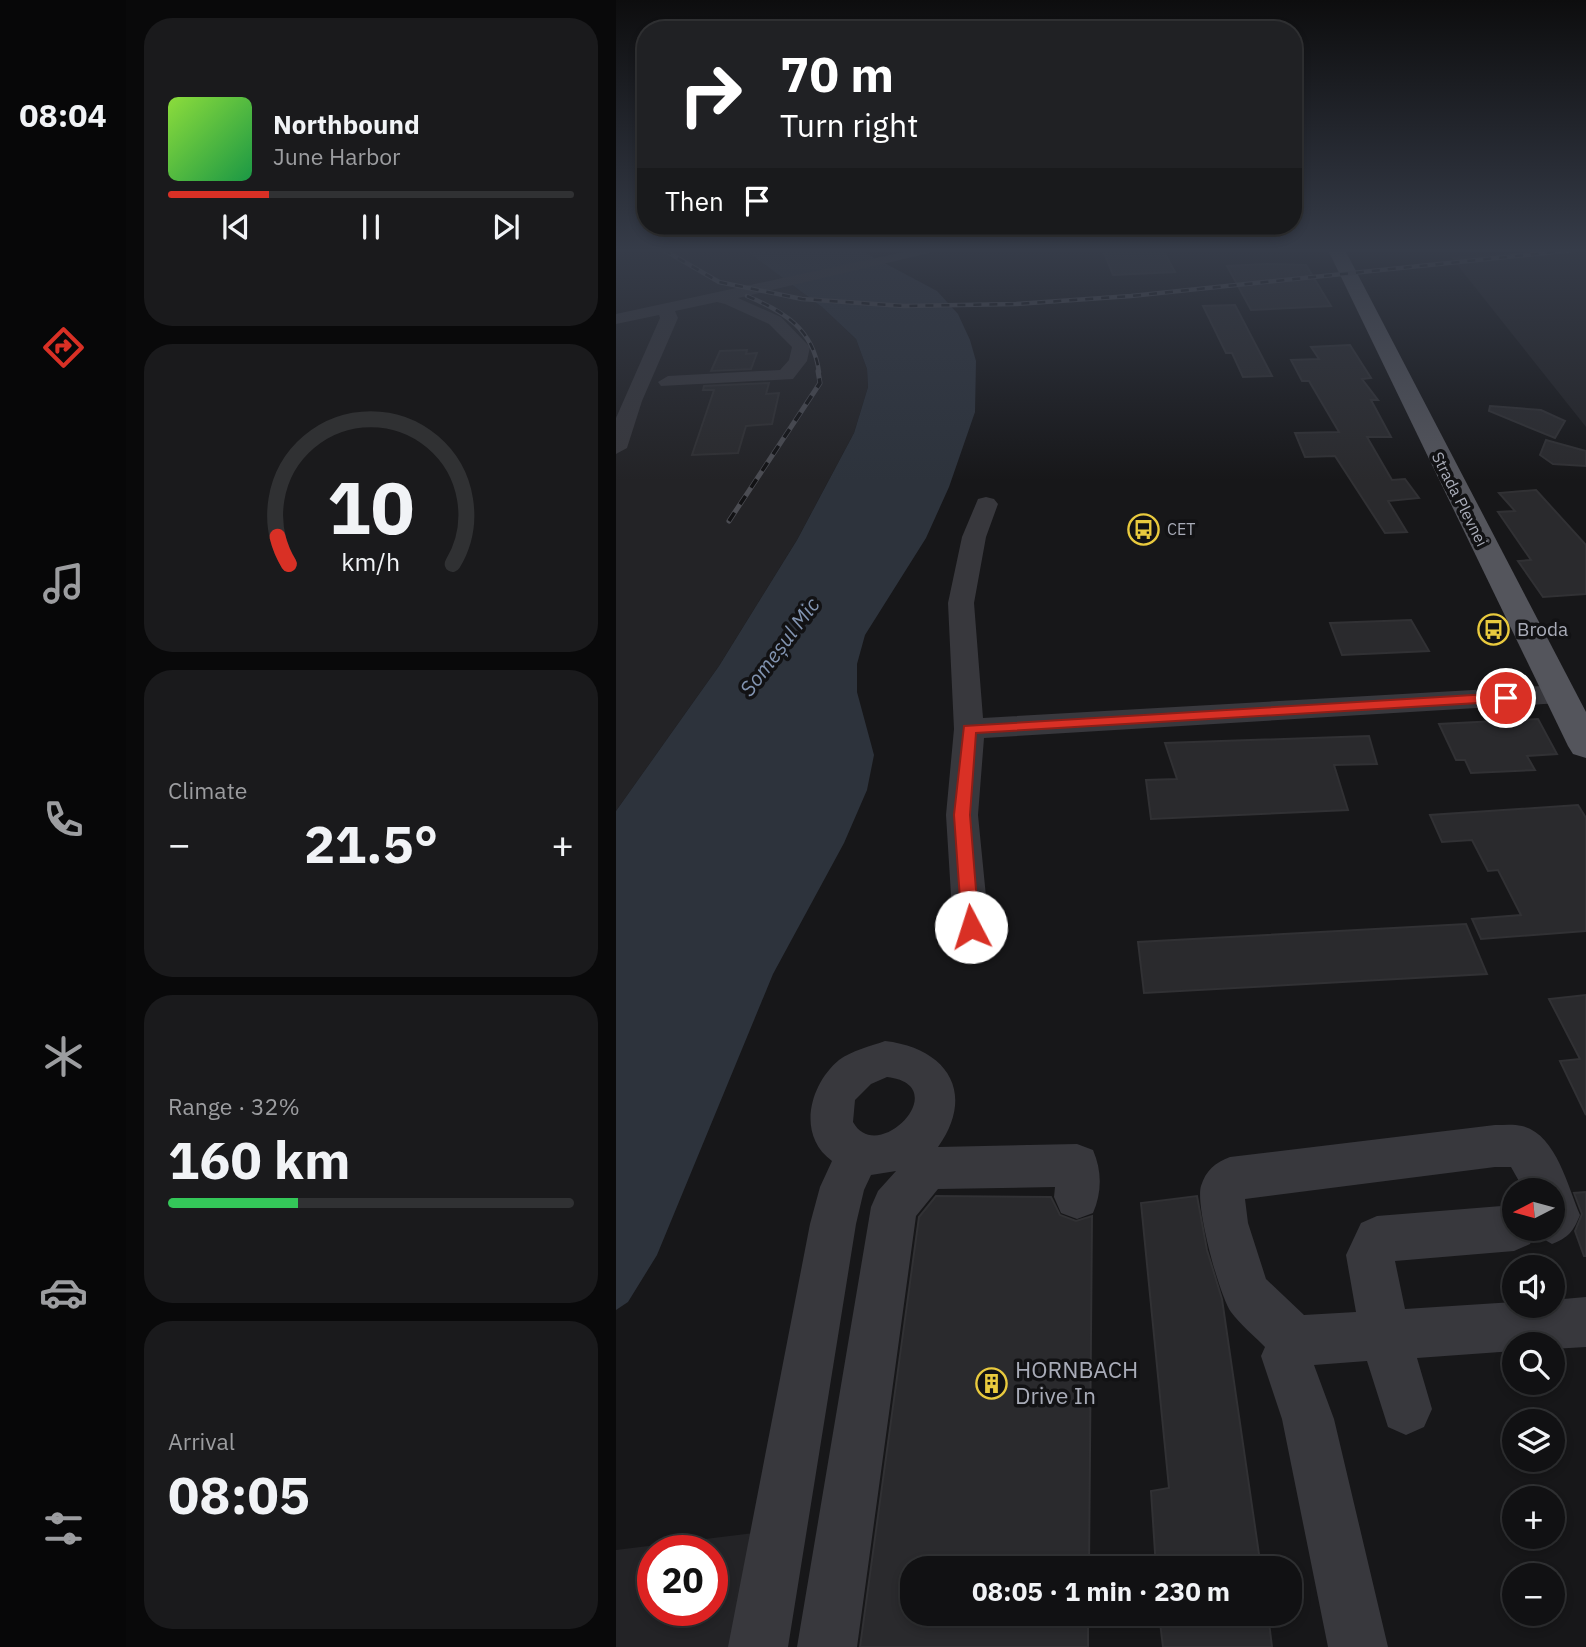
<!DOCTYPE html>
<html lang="en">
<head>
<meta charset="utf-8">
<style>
  :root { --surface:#111113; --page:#1a1a1c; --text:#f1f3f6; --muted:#9c9da0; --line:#303133; --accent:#d93025 }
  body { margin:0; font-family:"IBM Plex Sans",sans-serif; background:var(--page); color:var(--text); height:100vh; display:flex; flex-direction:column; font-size:26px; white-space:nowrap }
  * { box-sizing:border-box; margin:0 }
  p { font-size:23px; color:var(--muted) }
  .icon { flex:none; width:38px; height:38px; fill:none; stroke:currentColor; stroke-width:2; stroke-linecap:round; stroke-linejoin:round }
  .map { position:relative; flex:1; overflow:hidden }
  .drawer { display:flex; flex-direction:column; gap:18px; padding:18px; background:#09090a; width:490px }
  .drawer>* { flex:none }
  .top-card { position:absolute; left:21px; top:21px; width:665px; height:214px; border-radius:28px; box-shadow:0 4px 10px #0003,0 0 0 2px var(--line); background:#202124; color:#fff; overflow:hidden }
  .needle { width:46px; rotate:264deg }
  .fabs { position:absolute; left:886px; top:1178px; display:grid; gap:14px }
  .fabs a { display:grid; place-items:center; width:63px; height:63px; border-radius:50%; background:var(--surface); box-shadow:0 4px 10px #0003,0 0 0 2px var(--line); font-size:35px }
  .speed { position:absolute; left:21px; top:1535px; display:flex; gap:14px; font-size:35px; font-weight:700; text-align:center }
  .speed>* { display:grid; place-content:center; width:91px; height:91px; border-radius:50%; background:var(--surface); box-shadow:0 4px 10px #0003,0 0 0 2px var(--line); line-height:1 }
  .speed .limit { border:10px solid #d22; background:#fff; color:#111 }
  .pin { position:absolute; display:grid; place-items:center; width:60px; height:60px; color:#fff; margin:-30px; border:4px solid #fff; border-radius:50%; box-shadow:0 2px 7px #0007 }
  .me { position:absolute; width:77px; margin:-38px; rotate:355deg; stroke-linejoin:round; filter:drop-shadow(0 0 5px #0008) }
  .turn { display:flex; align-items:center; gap:24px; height:147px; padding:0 28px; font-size:32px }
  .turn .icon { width:91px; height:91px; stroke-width:2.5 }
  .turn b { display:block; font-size:49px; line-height:60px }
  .then { display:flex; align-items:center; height:66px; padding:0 28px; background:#0003; gap:14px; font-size:26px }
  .big { font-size:52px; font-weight:800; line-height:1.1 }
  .drawer .widget { flex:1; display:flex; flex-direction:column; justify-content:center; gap:10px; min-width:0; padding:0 24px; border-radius:28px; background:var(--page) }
  .drawer .dial { align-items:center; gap:0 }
  .dial svg { height:182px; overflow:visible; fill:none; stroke:var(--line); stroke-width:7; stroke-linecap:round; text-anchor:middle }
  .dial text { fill:var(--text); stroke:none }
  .song { display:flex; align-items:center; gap:21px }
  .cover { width:84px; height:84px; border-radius:10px; background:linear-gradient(135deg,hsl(90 70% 55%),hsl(140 70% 35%)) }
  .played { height:7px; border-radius:4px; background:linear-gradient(90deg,var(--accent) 25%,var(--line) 25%) }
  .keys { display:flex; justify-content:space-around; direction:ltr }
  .heat { display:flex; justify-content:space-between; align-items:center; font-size:38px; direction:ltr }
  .charge { height:10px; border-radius:5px; background:linear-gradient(90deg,#34c759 32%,var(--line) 0) }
  .trip { position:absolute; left:284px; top:1556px; width:402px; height:70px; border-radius:28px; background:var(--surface); box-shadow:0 4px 10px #0003,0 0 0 2px var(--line); font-weight:800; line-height:70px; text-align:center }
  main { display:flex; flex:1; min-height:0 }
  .tab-bar { display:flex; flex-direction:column; width:126px; justify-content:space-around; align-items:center; background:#070708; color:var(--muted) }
  .tab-bar .icon { width:49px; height:49px }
  .tab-bar .selected { color:var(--accent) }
  .tab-bar b { font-size:32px; color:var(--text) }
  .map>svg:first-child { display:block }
</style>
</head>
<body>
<main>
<nav class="tab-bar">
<b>08:04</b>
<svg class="icon selected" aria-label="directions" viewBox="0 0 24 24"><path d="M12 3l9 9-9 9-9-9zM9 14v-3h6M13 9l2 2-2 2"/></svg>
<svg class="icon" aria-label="music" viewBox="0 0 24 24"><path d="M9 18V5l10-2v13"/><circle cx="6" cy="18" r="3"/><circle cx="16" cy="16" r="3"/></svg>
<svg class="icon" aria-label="phone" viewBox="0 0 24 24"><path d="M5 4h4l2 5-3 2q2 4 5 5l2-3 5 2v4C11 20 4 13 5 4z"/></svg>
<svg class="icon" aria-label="climate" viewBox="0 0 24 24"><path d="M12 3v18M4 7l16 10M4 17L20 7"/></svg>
<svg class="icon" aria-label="car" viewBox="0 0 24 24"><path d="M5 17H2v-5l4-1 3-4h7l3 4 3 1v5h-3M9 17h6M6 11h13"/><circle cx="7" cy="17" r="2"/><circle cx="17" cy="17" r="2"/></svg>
<svg class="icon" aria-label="filters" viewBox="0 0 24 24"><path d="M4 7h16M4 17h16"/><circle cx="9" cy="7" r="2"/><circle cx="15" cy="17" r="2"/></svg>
</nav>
<section class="drawer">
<div class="widget">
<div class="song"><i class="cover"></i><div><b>Northbound</b><p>June Harbor</p></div></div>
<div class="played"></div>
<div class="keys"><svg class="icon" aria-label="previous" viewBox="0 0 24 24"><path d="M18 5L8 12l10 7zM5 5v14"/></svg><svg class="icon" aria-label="pause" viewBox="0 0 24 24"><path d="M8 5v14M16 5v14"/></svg><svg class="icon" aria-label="next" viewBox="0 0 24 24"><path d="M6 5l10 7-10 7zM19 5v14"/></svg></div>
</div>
<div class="widget dial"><svg viewBox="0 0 100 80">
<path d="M14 69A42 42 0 1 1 86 69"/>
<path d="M14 69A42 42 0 0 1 9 57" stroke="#d93025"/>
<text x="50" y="56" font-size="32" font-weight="700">10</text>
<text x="50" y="72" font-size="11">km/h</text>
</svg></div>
<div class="widget"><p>Climate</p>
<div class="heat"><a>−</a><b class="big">21.5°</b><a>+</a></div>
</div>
<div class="widget"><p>Range · 32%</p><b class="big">160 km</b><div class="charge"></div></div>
<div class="widget"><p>Arrival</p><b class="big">08:05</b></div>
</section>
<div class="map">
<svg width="970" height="1647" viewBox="0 0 970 1647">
  <rect width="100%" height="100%" fill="#171719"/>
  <g fill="#232326" fill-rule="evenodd">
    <polygon points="0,250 129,250 206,307 240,339 251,369 252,387 238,433 181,540 103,666 0,811"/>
    <polygon points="935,250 970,250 970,427 835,257"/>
    <path d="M146 1532 124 1647H0V1550ZM37 1550H96V1610H37Z"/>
  </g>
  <polygon fill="#2d333c" points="129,250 244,250 321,291 342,314 354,340 360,361 359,412 333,487 310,538 249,635 241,664 241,692 258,755 251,790 228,843 157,974 41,1255 12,1302 0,1310 0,811 103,666 181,540 238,433 252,387 251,369 240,339 206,307"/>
  <g fill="#2a2a2d" stroke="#313134" stroke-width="2">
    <polygon points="487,250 547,250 559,272 497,275"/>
    <polygon points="651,264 690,265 715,306 635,310 611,266"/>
    <polygon points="619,305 656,376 627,377 616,353 610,353 587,306"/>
    <polygon points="734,345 755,378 746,379 762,400 755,400 775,437 751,437 776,480 789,479 803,498 772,501 791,532 769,533 719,456 689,457 679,433 723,432 693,381 686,381 675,360 703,359 695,347"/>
    <polygon points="131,350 130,354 141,353 135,369 95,371 104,351"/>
    <polygon points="153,383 150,394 163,393 156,424 130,426 122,453 76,455 98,390 87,390 88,386"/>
    <polygon points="874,406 925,410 949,421 939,438 873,411"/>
    <polygon points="930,440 970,451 970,466 937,464 924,455"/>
    <polygon points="920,490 970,545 970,594 927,597 902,561 915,560 882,512 899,511 883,493"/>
    <polygon points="795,620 813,651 726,655 714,623"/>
    <polygon points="922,719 941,754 911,756 919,770 855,773 849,760 840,760 823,724"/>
    <polygon points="753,736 761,764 718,765 732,810 535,819 530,780 561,779 549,743"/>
    <polygon points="962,805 970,818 970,931 865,939 856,919 905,915 882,870 872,871 856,840 826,842 814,815"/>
    <polygon points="850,924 871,974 528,993 522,942"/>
    <polygon points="970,995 970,1115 944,1061 964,1059 933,999"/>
    <polygon points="970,1192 970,1256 968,1256 959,1231 966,1214 958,1193"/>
    <polygon points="320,1196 435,1197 444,1215 460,1221 476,1216 473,1568 296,1568 296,1614 472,1614 472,1647 244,1647 303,1217"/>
    <polygon points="581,1196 591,1250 606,1299 645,1568 540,1568 535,1491 553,1488 525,1203"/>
    <polygon points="543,1614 652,1614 656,1647 547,1647"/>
  </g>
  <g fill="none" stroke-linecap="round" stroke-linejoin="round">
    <g fill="#38383d" fill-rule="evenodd">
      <polygon points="297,250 326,250 122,298 165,317 194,347 191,361 177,379 45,386 42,382 52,376 164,370 173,360 176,347 153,324 109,304 101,302 59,311 62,318 26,401 11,448 0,454 0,418 44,318 43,315 0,324 0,314"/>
      <polygon points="370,497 378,499 382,504 370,537 358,603 367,718 944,685 954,688 959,694 954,700 944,703 368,738 362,815 373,927 368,937 355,941 342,937 337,927 330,815 338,729 332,603 346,537 362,499"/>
      <path d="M269 1041C330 1048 361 1092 322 1147L461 1144 477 1150C486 1171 486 1192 477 1213L461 1219 445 1213 438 1197 439 1187 322 1189 300 1216 241 1647H181L255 1207 262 1191 280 1171 255 1175 248 1190 240 1224 172 1647H112L194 1224 204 1187 216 1161C180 1135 194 1084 223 1060 235 1051 255 1046 269 1041ZM271 1077C340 1085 262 1167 237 1122L239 1100 255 1084Z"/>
      <path d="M879 1125C888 1125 898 1124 906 1126 940 1134 952 1187 964 1215 957 1232 953 1237 936 1244L919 1234 914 1244 898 1251 779 1261 789 1309 898 1302V1306H936V1300L970 1297V1347L936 1349V1344H898V1351L801 1358 816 1409 808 1427 790 1435 772 1427 751 1361 698 1365 718 1419 772 1647H712L666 1419 645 1356 649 1347C638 1336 624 1324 615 1312 603 1295 579 1205 585 1186 590 1170 599 1163 614 1157ZM879 1167H895L908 1190H936V1228H898V1205L761 1216 745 1223 730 1255 740 1312 688 1315 650 1279 632 1223 629 1199Z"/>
    </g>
    <polygon fill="#54555c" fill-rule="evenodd" points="712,250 729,250 970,712 970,758 957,754 952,746"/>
    <defs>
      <g id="rail-far1">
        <polyline points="48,250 103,282 186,299 288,306 400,304 515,296 958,250"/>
        <path d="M131 296C169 312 197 329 203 372"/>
      </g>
      <polyline id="rail" points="113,521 204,383 202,371"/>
    </defs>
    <use href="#rail-far1" stroke="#4b4c52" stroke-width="4.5"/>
    <use href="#rail" stroke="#4b4c52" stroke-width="5"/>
    <use href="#rail-far1" stroke="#121214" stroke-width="2.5" stroke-dasharray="8" stroke-linecap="butt"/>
    <use href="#rail" stroke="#121214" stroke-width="3.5" stroke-dasharray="10" stroke-linecap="butt"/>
  </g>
  <linearGradient id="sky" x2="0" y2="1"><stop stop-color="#0d0d0e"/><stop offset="0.52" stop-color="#363c49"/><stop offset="1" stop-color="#363c49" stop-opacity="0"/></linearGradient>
  <rect width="970" height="481" fill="url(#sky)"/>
  <polygon fill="#d93025" stroke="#8d1f18" stroke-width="2" points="890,693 897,698 895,701 360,733 354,815 363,927 355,934 346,927 338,815 348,726"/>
  <defs>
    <symbol id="bus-ring" viewBox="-11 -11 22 22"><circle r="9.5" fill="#121214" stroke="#e9ca3e" stroke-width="1.5"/><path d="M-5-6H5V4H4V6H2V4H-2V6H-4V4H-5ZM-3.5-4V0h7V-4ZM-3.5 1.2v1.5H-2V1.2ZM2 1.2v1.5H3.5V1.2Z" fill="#e9ca3e"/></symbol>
    <symbol id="building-ring" viewBox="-11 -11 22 22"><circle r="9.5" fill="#121214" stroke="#e9ca3e" stroke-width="1.5"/><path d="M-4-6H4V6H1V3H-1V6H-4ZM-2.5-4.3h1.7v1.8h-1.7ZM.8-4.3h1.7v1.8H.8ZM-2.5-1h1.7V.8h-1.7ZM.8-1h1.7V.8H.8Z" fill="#e9ca3e"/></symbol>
  </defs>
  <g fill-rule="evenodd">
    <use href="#bus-ring" x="510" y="512" width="35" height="35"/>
    <use href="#bus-ring" x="860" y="612" width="35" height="35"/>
    <use href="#building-ring" x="358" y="1366" width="35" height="35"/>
  </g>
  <g text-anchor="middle" stroke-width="7" stroke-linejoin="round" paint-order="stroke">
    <g font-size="16" fill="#a9acb8" stroke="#121214">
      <text transform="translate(844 499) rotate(63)" y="6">Strada Plevnei</text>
    </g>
    <g font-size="16" fill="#a9acb8" stroke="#121214" text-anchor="start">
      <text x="551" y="535">CET</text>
    </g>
    <g font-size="19" fill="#a9acb8" stroke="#121214" text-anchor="start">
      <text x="901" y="636">Broda</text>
    </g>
    <g font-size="21" font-style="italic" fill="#8294b1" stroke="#121214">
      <text transform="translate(164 647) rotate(-53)" y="7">Someșul Mic</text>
    </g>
    <g font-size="23" fill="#a9acb8" stroke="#121214" text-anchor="start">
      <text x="399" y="1378">HORNBACH<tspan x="399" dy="26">Drive In</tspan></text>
    </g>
  </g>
</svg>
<div class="fabs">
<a><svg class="needle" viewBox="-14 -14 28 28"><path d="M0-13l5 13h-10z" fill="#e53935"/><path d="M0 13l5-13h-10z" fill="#9c9da0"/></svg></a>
<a><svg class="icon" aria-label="sound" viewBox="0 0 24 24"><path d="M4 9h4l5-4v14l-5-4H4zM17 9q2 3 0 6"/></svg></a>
<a><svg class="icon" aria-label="search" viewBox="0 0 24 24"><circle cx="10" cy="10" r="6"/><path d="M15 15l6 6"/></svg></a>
<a><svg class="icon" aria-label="layers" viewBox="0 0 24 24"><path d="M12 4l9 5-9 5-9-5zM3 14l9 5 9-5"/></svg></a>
<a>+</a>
<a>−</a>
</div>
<div class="speed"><div class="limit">20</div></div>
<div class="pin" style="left:890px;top:698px;background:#d93025"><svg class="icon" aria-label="arrive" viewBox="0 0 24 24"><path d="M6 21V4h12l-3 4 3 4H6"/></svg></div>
<svg class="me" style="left:355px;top:927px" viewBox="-20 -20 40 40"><circle r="19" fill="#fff"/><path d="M0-13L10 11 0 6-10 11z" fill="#d93025"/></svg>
<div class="trip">08:05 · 1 min · 230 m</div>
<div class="top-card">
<div class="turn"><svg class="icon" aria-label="right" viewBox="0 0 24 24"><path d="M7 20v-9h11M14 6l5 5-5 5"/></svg><div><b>70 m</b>Turn right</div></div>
<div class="then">Then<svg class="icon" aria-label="arrive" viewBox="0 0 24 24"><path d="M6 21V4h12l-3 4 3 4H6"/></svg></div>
</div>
</div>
</main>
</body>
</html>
